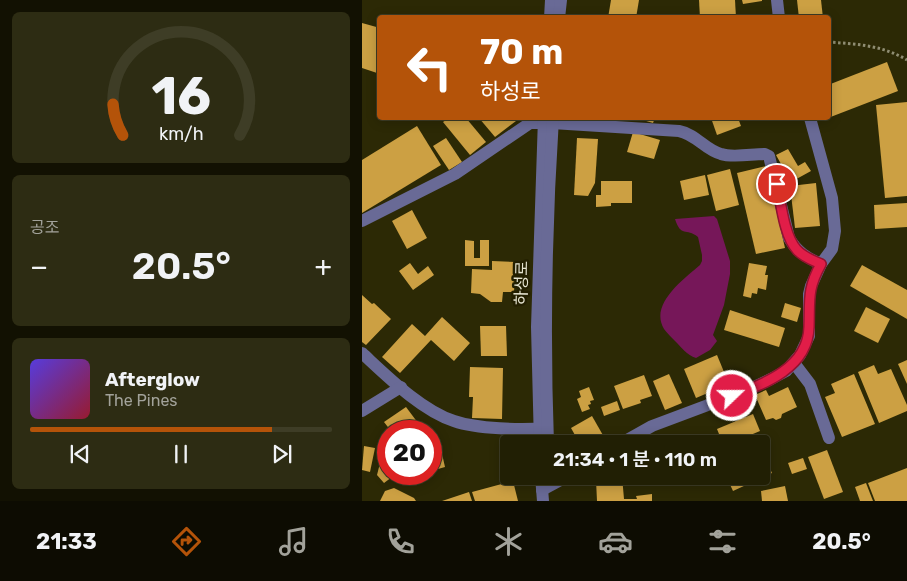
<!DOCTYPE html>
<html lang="ko">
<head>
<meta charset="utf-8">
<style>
  :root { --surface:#211f04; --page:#2d2c13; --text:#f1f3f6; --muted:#a2a29a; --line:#3e3d26; --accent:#b45309 }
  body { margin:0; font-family:Rubik,"Noto Sans KR",sans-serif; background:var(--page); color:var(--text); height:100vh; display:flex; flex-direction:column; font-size:19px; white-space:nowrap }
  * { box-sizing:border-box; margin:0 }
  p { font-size:16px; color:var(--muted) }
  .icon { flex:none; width:28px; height:28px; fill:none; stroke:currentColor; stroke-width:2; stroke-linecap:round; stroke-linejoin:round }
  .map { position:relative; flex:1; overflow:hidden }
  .drawer { display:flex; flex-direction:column; gap:12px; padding:12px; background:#121102; width:362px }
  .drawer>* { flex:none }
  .guide { position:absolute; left:15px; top:15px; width:454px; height:105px; border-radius:5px; box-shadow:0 2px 12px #0003,0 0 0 1px var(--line); background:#b45309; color:#fff; overflow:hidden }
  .speed { position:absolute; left:15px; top:420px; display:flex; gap:10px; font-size:25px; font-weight:700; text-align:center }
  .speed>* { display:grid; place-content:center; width:65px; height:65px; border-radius:50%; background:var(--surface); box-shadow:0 2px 12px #0003,0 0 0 1px var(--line); line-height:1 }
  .speed .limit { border:8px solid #d22; background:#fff; color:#111 }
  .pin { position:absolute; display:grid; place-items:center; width:42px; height:42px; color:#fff; margin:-21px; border:2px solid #fff; border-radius:50%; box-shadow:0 1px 5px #0007 }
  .me { position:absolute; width:55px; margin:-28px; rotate:68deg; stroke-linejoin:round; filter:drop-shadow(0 0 4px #0008) }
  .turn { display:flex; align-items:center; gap:18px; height:105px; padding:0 20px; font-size:22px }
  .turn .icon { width:65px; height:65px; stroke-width:2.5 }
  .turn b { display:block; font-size:35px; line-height:42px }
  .big { font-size:38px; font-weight:600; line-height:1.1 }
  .drawer .card { flex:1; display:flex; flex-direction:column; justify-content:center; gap:8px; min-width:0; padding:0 18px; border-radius:8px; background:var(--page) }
  .drawer .dial { align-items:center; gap:0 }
  .dial svg { height:130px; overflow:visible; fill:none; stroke:var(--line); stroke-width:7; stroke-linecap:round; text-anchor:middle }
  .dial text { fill:var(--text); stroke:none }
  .song { display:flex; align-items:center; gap:15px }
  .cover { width:60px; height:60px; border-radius:8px; background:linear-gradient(135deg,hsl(250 70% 55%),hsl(350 70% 35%)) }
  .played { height:5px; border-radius:2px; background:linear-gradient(90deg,var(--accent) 80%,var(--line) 80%) }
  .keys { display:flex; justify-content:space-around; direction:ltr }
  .heat { display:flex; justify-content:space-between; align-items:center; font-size:28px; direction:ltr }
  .trip { position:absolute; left:138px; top:435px; width:270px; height:50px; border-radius:5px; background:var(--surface); box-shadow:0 2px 12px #0003,0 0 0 1px var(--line); font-weight:600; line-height:50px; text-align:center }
  .menu { display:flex; height:80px; justify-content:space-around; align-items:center; background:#0d0c02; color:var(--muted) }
  .menu .icon { width:35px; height:35px }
  .menu .active { color:var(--accent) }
  .menu b { font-size:22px; color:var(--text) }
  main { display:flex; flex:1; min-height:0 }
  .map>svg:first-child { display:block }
</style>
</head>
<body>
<main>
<section class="drawer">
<div class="card dial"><svg viewBox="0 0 100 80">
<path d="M14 69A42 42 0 1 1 86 69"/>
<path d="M14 69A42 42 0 0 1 8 50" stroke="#b45309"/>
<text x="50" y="56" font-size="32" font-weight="700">16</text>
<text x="50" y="72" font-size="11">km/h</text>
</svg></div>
<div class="card"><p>공조</p>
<div class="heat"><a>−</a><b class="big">20.5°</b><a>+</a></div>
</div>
<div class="card">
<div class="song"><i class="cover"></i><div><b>Afterglow</b><p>The Pines</p></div></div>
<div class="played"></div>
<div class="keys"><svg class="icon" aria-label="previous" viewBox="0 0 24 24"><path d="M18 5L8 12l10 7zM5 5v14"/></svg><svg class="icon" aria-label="pause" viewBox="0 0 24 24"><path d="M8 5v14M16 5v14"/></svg><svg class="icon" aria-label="next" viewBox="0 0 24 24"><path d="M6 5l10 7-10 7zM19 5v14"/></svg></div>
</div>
</section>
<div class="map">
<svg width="545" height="501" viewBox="0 0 545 501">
  <rect width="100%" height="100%" fill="#2c2905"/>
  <path fill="#761759" d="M352 216 355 219 368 261V274L362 305 351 335 355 341 348 350 334 358C325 355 319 347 313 341 309 337 305 333 302 329 287 304 322 279 338 265L340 261V255L336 237C324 227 319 238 313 219Z"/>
  <g fill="#cca043">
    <polygon points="249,0 277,0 274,18 246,18"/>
    <polygon points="337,0 373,0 374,18 338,18"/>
    <polygon points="380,0 400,0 400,1 381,4"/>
    <polygon points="435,0 459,0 461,18 437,18"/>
    <polygon points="0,23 18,28 18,74 0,68"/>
    <polygon points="525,62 536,91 466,118 466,85"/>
    <polygon points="545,102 545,196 523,198 514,105"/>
    <polygon points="87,118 104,118 124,142 108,155 81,122"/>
    <polygon points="117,118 158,118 133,137"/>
    <polygon points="274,118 293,118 291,123"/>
    <polygon points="349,118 376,118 379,126 355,135"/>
    <polygon points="55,126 79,165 0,213 0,160"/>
    <polygon points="271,132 298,140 292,159 265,152"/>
    <polygon points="84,138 100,162 87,170 71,146"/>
    <polygon points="215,138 236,139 233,183 226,196 212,195"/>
    <polygon points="426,149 436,166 443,162 449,171 429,182 414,155"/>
    <polygon points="404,166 423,248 394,254 375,173"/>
    <polygon points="368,169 377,205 354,211 345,175"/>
    <polygon points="343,175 347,195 322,200 318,181"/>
    <polygon points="239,181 270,181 270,203 249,203 249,206 234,207 234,195 239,195"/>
    <polygon points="454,183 458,226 433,228 428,186"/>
    <polygon points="545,203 545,227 513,229 512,205"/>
    <polygon points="50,210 65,238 45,249 30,221"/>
    <polygon points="103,240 112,241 112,258 118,258 118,240 127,240 127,266 103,266"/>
    <polygon points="130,261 154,262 152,292 141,292 140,302 129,302 118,294 109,293 110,269 130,270"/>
    <polygon points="48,263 56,274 66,266 72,275 51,290 37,271"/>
    <polygon points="387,263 405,266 403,275 406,275 404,290 396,288 395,294 390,293 389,298 381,296"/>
    <polygon points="500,265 545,290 545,319 488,286"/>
    <polygon points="0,295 10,304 12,303 29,319 4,345 0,342"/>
    <polygon points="423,303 439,308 435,322 419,317"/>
    <polygon points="504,307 528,319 516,343 492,331"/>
    <polygon points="368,310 423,328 417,347 362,330"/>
    <polygon points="80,317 108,343 92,361 69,340 38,373 20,357 50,324 63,336"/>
    <polygon points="118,326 144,326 145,356 119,356"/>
    <polygon points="355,355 367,384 334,398 322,369"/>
    <polygon points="545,360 545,384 536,364"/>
    <polygon points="512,365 516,374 529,369 545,405 545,411 517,423 496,372"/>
    <polygon points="108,367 141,368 140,419 110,418 111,397 107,397"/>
    <polygon points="307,374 320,403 303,410 291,381"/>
    <polygon points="492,374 513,424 480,437 463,397 473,393 469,384"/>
    <polygon points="282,375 290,396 278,400 279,403 261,409 252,386"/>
    <polygon points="227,387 232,400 228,401 229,404 226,405 228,409 220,412 215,399 219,397 217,391"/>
    <polygon points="426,387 435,407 420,414 419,418 414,420 411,418 404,420 393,395 404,390 407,396"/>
    <polygon points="255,401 258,410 242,416 239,407"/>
    <polygon points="44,407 56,423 45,431 29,431 22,422"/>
    <polygon points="391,414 398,431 367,444 361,444 355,429"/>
    <polygon points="230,416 246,444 218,444 209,428"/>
    <polygon points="71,431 74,441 69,442 69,432"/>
    <polygon points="78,445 83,467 69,471 69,447"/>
    <polygon points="2,446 13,448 8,472 0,470"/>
    <polygon points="465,450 481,492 462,499 446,457"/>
    <polygon points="400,452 410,473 371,491 364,476 399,476 399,453"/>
    <polygon points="26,456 26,474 34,474 22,483 15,475 18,463"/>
    <polygon points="146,458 146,477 143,478 138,460"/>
    <polygon points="441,458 445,469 430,474 426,463"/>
    <polygon points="545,468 545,501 513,501 506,483"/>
    <polygon points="230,476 260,476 262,499 275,499 274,496 290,494 290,501 235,501 234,480"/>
    <polygon points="309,476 321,476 321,479 309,480"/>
    <polygon points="151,481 156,501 113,501 110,492"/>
    <polygon points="504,483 511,501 498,501 493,487"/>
    <polygon points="423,486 426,501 400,501 399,491"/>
    <polygon points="32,488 52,498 54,501 18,501 23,491"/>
    <polygon points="107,492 110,501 80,501"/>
  </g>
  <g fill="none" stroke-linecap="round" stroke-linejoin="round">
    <path stroke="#8f8d72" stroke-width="3" stroke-dasharray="2.5 2.5" stroke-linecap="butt" d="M466 42C494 44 520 45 545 60"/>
    <g stroke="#696a96" stroke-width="12">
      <polyline points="415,0 417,18"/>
      <polyline points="188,18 189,0"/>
      <polyline points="197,18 199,0"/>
      <path d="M0 221 93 174 168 123H190L317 131C334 134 343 150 359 154 370 158 390 154 403 154L407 156 427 238C435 252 445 258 459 264"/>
      <path d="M0 353C26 377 59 410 92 421 115 429 160 430 184 428"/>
      <polyline points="432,363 448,384 467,438"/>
      <polyline points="0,411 39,387"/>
      <polyline points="178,444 175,327 182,118"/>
      <path d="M186 444C182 335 184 226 191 118"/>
      <polyline points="258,444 290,426 386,390 409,379 424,371 438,355 447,336 447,294 449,286 459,264 470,249 473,231 470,198 448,118"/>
      <polyline points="179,476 181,501"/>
      <polyline points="180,490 206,476"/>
    </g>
  </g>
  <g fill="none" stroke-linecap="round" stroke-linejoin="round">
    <defs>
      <path id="route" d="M370 396C402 384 446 368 447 327 448 300 445 289 459 264 450 260 441 257 435 250 422 236 419 203 415 184"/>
    </defs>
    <use href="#route" stroke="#92132f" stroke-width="12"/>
    <use href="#route" stroke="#e11d48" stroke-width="9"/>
  </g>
  <g text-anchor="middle" stroke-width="5" stroke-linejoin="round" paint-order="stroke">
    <g font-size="16" fill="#e5e3d0" stroke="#231f00">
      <text transform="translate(159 283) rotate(-89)" y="6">하성로</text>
    </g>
  </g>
</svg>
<div class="speed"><div class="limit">20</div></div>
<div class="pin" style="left:415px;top:184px;background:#d93025"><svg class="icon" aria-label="arrive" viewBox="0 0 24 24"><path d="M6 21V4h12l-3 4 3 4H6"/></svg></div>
<svg class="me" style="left:370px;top:396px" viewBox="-20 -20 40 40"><circle r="17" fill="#e11d48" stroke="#fff" stroke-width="3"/><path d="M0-11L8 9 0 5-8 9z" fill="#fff"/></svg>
<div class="trip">21:34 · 1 분 · 110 m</div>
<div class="guide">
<div class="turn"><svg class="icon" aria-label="left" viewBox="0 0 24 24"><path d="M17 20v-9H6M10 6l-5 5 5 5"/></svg><div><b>70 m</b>하성로</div></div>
</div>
</div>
</main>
<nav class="menu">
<b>21:33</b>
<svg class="icon active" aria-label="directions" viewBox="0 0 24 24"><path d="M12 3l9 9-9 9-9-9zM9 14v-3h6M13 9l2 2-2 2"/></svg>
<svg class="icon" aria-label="music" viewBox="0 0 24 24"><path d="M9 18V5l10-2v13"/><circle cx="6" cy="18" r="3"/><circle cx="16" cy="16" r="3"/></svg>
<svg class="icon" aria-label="phone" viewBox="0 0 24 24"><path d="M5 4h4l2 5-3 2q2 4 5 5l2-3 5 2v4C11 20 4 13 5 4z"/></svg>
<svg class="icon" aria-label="climate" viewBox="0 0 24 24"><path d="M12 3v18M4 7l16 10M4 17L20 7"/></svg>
<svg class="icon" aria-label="car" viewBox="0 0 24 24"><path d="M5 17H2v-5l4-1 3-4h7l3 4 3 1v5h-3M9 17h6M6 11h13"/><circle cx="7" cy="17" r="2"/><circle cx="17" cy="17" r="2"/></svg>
<svg class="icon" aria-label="filters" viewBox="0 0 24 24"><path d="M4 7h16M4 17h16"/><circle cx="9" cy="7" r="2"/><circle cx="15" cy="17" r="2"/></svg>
<b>20.5°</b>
</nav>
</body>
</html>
